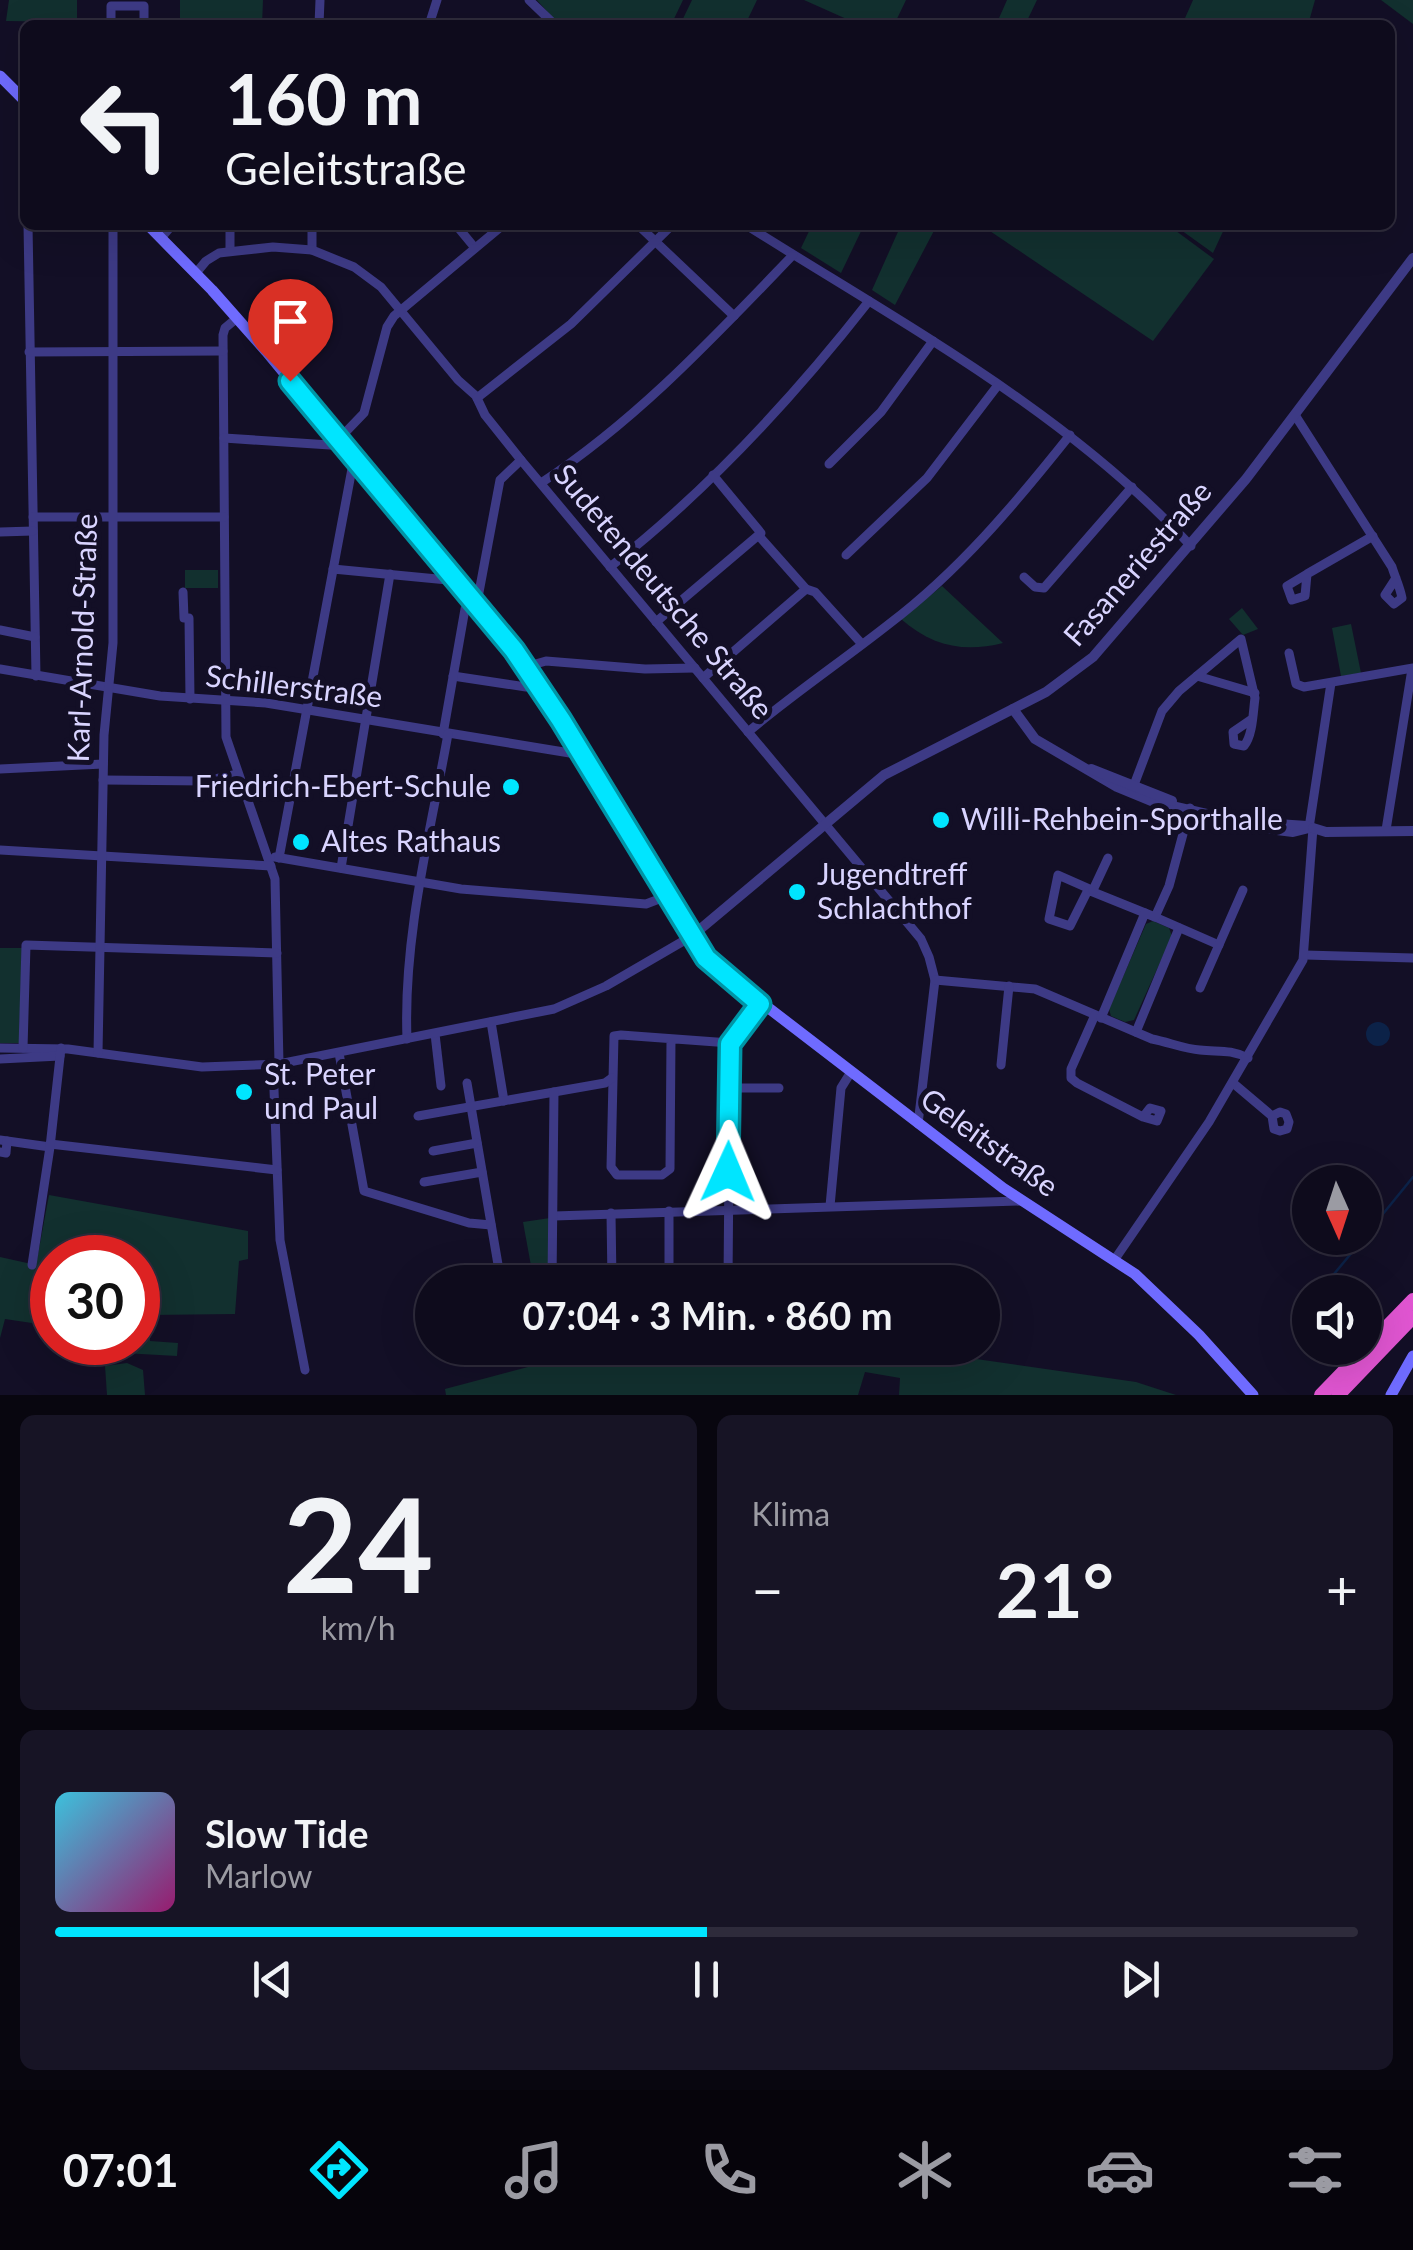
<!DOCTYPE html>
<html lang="de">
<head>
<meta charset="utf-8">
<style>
  :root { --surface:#0e0b1c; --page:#171425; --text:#f1f3f6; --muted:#9b9ba3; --line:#2e2b3b; --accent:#00e5ff }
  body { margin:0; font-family:Lato,sans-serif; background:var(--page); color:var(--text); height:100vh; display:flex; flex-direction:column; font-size:38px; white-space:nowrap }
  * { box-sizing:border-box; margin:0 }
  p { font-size:32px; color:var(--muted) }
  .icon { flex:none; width:55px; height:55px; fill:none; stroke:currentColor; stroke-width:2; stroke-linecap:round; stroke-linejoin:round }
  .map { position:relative; height:1395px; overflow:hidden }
  .panel { display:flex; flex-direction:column; gap:20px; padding:20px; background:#08060f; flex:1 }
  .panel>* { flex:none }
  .hud { position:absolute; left:20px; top:20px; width:1375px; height:210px; border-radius:15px; box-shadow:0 10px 40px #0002,0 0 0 2px var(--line); background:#0e0b1c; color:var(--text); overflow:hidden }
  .needle { width:65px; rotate:177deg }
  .tools { position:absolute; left:1292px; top:1165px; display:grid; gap:20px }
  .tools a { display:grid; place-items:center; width:90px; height:90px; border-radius:50%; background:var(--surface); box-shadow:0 10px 40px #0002,0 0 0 2px var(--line); font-size:50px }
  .speed { position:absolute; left:30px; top:1235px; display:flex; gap:20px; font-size:50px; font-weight:700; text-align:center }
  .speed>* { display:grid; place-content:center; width:130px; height:130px; border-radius:50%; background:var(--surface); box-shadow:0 10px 40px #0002,0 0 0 2px var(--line); line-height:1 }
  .speed .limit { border:15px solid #d22; background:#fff; color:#111 }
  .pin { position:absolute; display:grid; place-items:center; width:85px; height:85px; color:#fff; margin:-102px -42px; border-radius:50% 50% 50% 0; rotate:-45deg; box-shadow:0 0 10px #0007 }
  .pin .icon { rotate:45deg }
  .me { position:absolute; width:110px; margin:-55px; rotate:1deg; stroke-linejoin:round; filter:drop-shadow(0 0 8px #0008) }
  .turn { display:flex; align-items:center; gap:35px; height:210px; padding:0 40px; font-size:45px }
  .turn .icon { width:130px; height:130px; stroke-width:2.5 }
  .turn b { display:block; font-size:70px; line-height:85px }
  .big { font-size:75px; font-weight:700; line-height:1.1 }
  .panel .widget { flex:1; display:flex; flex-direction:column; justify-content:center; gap:15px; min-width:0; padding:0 35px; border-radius:15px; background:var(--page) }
  .panel .dial { align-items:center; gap:0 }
  .dial b { font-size:130px; line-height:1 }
  .song { display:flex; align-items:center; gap:30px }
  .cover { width:120px; height:120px; border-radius:15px; background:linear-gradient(135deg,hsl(190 70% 55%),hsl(320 70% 35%)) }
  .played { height:10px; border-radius:5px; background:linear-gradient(90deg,var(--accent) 50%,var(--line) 50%) }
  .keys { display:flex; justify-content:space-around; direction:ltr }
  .heat { display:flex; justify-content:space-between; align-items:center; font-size:55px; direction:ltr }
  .panel .tiles { flex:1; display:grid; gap:20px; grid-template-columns:1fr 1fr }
  .widget:last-child { grid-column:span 2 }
  .trip { position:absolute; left:415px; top:1265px; width:585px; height:100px; border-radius:50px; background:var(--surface); box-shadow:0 10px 40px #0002,0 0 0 2px var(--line); font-weight:700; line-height:100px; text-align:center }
  .tabs { display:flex; height:160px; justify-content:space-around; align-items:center; background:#06040b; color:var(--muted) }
  .tabs .icon { width:70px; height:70px }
  .tabs .current { color:var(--accent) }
  .tabs b { font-size:45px; color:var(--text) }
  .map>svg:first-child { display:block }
</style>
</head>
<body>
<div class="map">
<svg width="1413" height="1395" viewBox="0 0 1413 1395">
  <rect width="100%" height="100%" fill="#130f26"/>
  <g fill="#12302f" fill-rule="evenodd">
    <polygon points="9,0 77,0 77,22 6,21"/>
    <polygon points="180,0 263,0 262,25 180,25"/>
    <polygon points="537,0 683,0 671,25 559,25"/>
    <polygon points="692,0 757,0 745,25 680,25"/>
    <polygon points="804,0 906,0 894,25 860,25"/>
    <polygon points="1007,0 1037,0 1025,25 996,25"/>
    <polygon points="1193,0 1315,0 1308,25 1182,25"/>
    <polygon points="1381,0 1413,0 1413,24"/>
    <polygon points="812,225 864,225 841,273 801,248"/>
    <polygon points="901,225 937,225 895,305 872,290"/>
    <polygon points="981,225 1168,225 1214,259 1153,341"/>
    <polygon points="1174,225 1226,225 1213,253"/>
    <rect x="185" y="570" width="33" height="18"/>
    <path d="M942 586 1003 643C963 653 932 646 901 619Z"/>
    <polygon points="1242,608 1258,629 1243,635 1229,619"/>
    <polygon points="1351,624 1361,673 1341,676 1332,628"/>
    <polygon points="1153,921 1169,928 1172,936 1134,1020 1125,1022 1111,1016 1109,1009 1146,924"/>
    <polygon points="0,948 22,948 19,1043 0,1043"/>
    <path d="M49 1195 248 1231V1259L239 1261 235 1314 150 1315V1341L178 1343 177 1356 50 1349 52 1326 5 1319 0 1338V1257L36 1265ZM52 1258H138V1342H52Z"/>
    <polygon points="550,1218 550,1282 534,1282 523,1222"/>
    <polygon points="600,1348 900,1348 1136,1382 1176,1395 899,1395 900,1378 865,1372 858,1395 446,1395 445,1389"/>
    <polygon points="127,1363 143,1370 145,1395 107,1395 105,1366"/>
  </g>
  <circle fill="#0c2248" cx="1378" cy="1034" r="12"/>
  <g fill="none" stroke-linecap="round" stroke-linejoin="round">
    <g stroke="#0c2248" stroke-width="2.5">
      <polyline points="1365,1236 1413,1177"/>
      <polyline points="1319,1292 1364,1238"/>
      <polyline points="1303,1326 1310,1307"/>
    </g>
    <g stroke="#3d3a85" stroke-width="9">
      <polyline points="529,0 555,25"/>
      <polyline points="111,25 111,6 144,6 144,25"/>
      <polyline points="319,25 320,0"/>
      <polyline points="429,25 437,0"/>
      <polyline points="28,225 36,676"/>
      <polyline points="456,225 475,248"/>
      <polyline points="638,225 734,316"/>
      <path d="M746 225C901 323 1066 411 1191 546"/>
      <polyline points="161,238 172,225"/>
      <polyline points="312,250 312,225"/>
      <polyline points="230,251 230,225"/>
      <polyline points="196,273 206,261 219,253 273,247 312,250 354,267 381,287 458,380 476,396 485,415 521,460 921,939 929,957 935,980 918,1124"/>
      <polyline points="237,318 225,328 223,335 226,737 275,879 279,1064"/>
      <polyline points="29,352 223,351"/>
      <polyline points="477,398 571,324 672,225"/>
      <path d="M1295 415 1392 567C1395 577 1400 587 1402 598L1394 604 1385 595 1396 578"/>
      <polyline points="224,438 345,446"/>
      <polyline points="339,439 364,413 387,327 394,316 503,225"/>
      <polyline points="829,464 881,412 933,341"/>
      <path d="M541 483C637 420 714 337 793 255"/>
      <polyline points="33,517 224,517"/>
      <polyline points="0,532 33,531"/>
      <polyline points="759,536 806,589 815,592 861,643"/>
      <polyline points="846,555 927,478 998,385"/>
      <path d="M610 567C707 491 793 398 869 301"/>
      <polyline points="333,569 458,581"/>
      <polyline points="1307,574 1287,586 1292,600 1305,596 1307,574 1373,536"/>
      <polyline points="1024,577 1035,587 1044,588 1132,487"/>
      <polyline points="183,592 184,618 189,618 190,699"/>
      <polyline points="477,603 500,480 521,460"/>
      <polyline points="656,622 761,533 713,475"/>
      <polyline points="0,630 35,637"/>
      <polyline points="1289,653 1296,684 1304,687 1413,668"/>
      <polyline points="525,667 546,661 645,669 695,668"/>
      <polyline points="0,669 160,696 266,703 582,755"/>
      <polyline points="453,676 526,687 537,683"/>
      <polyline points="1197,676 1255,693"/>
      <polyline points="703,678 806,589"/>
      <path d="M748 732C793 694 842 661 889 624 959 571 1015 504 1070 435"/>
      <polyline points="443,734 465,609 472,597"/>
      <polyline points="0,769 103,764"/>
      <polyline points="103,780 206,781 238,774"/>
      <path d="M1134 785 1162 711 1179 691 1241 639 1255 698C1253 712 1253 735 1244 746L1234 744 1233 732 1252 719"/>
      <polyline points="1309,828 1331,683"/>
      <polyline points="1386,830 1412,669"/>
      <polyline points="0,850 271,866"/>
      <polyline points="275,857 461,889 646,904 667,896"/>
      <polyline points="279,858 354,458"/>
      <polyline points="341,868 390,574"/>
      <polyline points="1092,890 1058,875 1049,919 1070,926 1088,890 1145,913"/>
      <polyline points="1093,890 1108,858"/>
      <polyline points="1155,917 1219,945"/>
      <polyline points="1305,955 1413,958"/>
      <path d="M935 980 1035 989 1152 1039C1168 1042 1185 1049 1200 1050 1219 1052 1230 1049 1248 1058"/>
      <polyline points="1200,988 1243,890"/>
      <polyline points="1095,1015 1071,1069 1071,1078 1077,1083 1143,1117 1157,1121 1161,1111 1150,1108 1143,1117"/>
      <polyline points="1101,1018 1145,913 1155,917 1169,886 1190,808"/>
      <polyline points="491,1022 504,1101"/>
      <polyline points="1136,1032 1179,928"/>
      <polyline points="435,1034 441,1086"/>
      <path d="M407 1039C403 937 430 834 448 734"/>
      <polyline points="671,1039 670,1169 662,1175 617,1175 611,1167 614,1036 621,1035 730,1043"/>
      <polyline points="0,1048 68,1049 202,1067 279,1064 554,1009 606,986 692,936"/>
      <polyline points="23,1048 26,945 277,953"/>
      <polyline points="98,1053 104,735 113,643 113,225"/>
      <polyline points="339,1053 364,1191 469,1223 491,1225"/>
      <polyline points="0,1059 60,1056"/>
      <polyline points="273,1065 280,1240 305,1370"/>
      <polyline points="1001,1065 1009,986"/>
      <polyline points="467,1083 501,1282"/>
      <polyline points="1233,1083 1272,1116 1274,1129 1280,1131 1287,1129 1289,1122 1286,1114 1280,1112 1272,1116"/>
      <polyline points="729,1088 779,1088"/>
      <polyline points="418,1116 605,1083 612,1078"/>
      <polyline points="0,1140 50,1147"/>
      <polyline points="50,1144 277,1170"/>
      <polyline points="433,1151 477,1143"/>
      <polyline points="0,1152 6,1153 7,1141"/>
      <polyline points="424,1182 482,1172"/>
      <polyline points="830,1206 841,1088 851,1072"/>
      <polyline points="611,1213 612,1282"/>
      <polyline points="554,1216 1021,1201"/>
      <polyline points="1115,1259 1209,1122 1303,960 1313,828"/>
      <polyline points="32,1265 50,1147 61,1048"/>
      <polyline points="669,1274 669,1211"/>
      <polyline points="552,1282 554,1092"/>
      <polyline points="728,1282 730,1043 761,1004"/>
    </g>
    <g stroke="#3d3a85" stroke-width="10">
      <polyline points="1013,709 1035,739 1117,787 1151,801 1277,830 1293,832 1309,828"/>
      <polyline points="1091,769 1172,801"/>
      <polyline points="1264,823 1307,826"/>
      <polyline points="1313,828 1326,832 1413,831"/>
      <polyline points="692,936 884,775 1046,692 1093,657 1246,479 1413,258"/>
    </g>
    <g stroke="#6f6bff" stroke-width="11">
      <polyline points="0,76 25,101"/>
      <polyline points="148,225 212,290 266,351 501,634 550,703 710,963 1003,1188 1135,1274 1199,1335 1253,1395"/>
      <polyline points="1391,1395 1413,1356"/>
    </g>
    <g stroke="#e055d1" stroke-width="14">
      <polyline points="1321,1395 1413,1300"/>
      <polyline points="1338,1395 1413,1317"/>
    </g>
  </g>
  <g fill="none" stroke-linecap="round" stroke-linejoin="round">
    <defs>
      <polyline id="route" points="290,381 514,650 561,720 706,958 760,1004 730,1044 728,1172"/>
    </defs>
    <use href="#route" stroke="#0095a6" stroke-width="25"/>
    <use href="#route" stroke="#00e5ff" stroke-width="18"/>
  </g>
  <g fill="#00e5ff" stroke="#130f26" stroke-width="4">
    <circle cx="511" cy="787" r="10"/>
    <circle cx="941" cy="820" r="10"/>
    <circle cx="301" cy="842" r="10"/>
    <circle cx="797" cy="892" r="10"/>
    <circle cx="244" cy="1092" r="10"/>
  </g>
  <g text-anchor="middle" stroke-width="10" stroke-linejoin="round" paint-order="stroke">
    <g font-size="30" fill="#d9d4ff" stroke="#130f26">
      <text transform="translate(1138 564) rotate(-49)" y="10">Fasaneriestraße</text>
      <text transform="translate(663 592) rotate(50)" y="10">Sudetendeutsche Straße</text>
      <text transform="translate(83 638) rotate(-88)" y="10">Karl-Arnold-Straße</text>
      <text transform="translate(294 687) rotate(7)" y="10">Schillerstraße</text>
      <text transform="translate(989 1143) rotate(36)" y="10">Geleitstraße</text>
    </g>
    <g font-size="30" fill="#d9d4ff" stroke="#130f26" text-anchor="start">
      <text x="491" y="797" text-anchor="end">Friedrich-Ebert-Schule</text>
      <text x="961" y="830">Willi-Rehbein-Sporthalle</text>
      <text x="321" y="852">Altes Rathaus</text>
      <text x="817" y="885">Jugendtreff<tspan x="817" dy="34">Schlachthof</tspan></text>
      <text x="264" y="1085">St. Peter<tspan x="264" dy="34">und Paul</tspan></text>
    </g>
  </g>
</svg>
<div class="tools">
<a><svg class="needle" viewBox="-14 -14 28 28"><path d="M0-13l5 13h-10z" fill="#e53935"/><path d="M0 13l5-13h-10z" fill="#9b9ba3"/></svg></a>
<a><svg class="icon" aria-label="sound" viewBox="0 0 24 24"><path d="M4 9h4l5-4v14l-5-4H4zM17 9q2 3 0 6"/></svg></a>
</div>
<div class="speed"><div class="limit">30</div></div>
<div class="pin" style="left:290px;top:381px;background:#d93025"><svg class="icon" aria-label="arrive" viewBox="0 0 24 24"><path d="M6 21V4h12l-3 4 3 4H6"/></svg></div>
<svg class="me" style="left:728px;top:1172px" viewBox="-20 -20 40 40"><path d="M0-17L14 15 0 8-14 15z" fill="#00e5ff" stroke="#fff" stroke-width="4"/></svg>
<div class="trip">07:04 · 3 Min. · 860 m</div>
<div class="hud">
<div class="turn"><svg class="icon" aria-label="left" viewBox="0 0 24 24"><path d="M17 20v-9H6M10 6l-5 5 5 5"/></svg><div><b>160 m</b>Geleitstraße</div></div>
</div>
</div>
<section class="panel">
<div class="tiles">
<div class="widget dial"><b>24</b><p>km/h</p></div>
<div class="widget"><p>Klima</p>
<div class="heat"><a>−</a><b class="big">21°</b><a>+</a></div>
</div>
<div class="widget">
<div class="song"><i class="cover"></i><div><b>Slow Tide</b><p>Marlow</p></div></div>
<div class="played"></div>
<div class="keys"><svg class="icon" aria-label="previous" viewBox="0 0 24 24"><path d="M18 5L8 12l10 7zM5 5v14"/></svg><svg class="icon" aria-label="pause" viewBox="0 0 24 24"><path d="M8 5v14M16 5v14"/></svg><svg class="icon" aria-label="next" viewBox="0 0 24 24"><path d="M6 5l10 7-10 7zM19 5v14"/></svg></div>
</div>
</div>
</section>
<nav class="tabs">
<b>07:01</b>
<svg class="icon current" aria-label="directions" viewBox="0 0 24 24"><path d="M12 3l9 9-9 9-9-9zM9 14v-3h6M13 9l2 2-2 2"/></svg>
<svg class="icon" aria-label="music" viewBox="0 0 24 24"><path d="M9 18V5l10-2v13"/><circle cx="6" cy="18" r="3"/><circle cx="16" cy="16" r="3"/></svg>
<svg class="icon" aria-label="phone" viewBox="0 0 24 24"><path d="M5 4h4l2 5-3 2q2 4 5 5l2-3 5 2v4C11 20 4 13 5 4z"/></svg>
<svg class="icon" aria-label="climate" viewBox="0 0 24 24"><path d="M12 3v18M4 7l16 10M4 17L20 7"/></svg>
<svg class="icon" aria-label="car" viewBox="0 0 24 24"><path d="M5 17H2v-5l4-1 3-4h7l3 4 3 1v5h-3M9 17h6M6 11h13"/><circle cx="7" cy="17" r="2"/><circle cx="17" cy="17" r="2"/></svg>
<svg class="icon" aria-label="filters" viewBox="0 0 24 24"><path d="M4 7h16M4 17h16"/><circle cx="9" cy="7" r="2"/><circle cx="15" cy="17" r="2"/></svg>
</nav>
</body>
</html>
